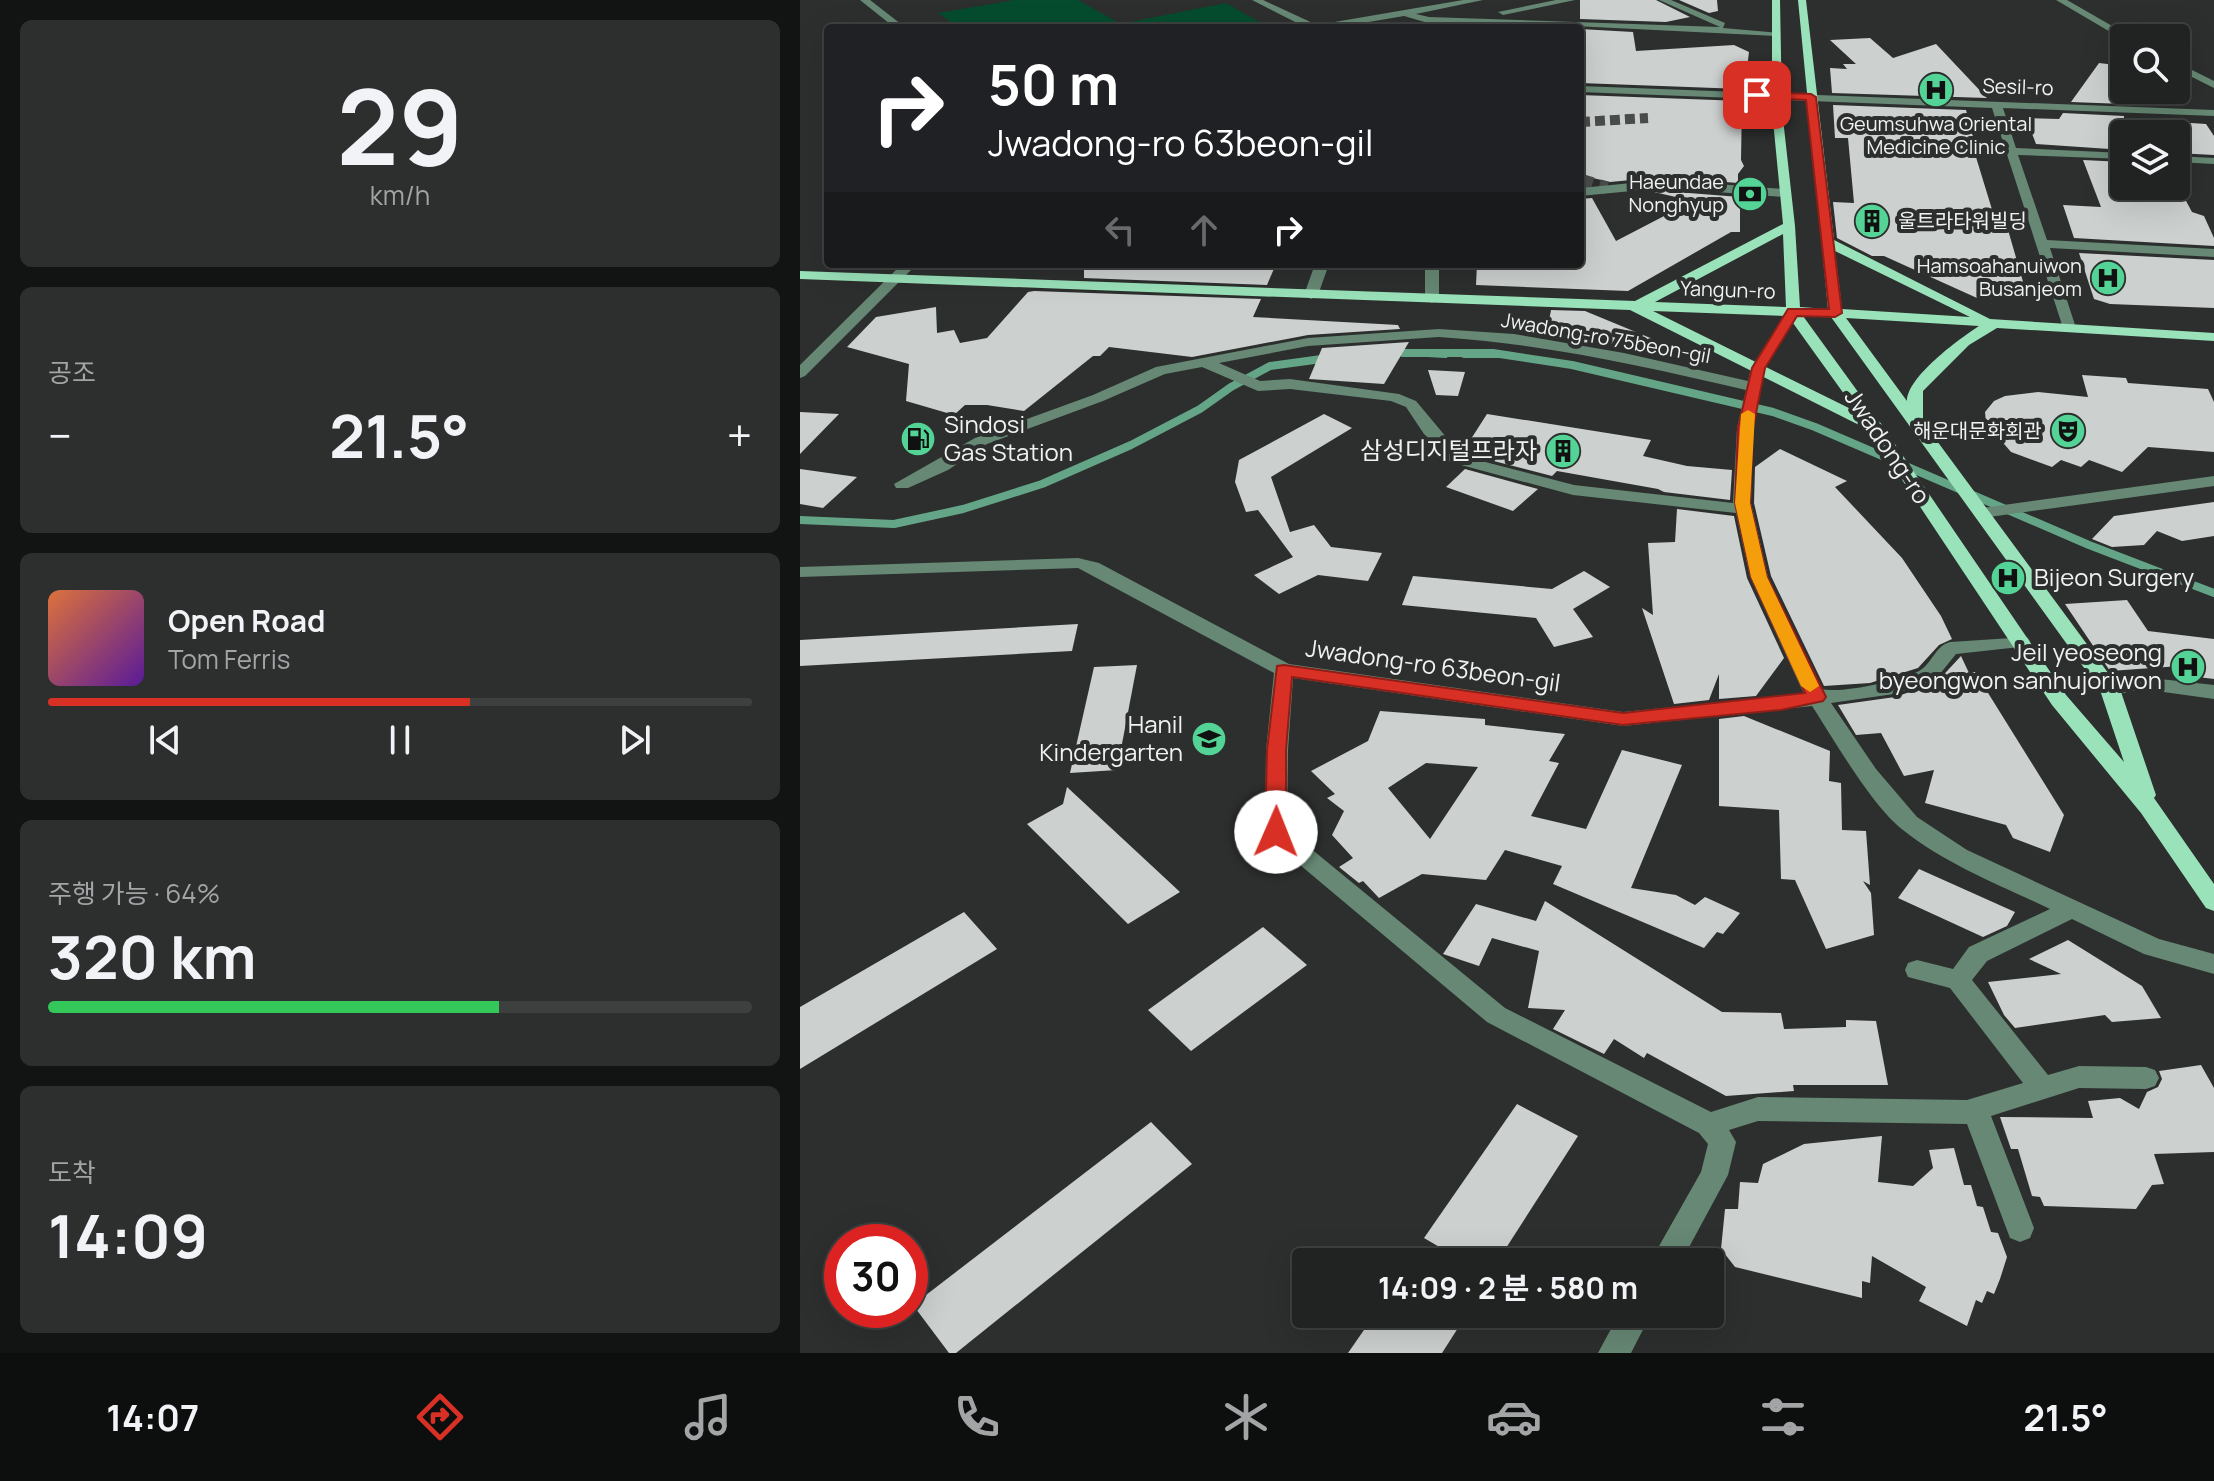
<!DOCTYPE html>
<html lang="ko">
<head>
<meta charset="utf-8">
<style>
  :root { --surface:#212322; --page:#2d2f2f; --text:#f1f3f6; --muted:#a2a4a5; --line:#3e4040; --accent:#d93025 }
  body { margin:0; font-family:Manrope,"Noto Sans KR",sans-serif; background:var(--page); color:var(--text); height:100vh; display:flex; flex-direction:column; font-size:30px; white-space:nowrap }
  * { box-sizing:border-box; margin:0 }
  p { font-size:26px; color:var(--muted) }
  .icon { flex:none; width:44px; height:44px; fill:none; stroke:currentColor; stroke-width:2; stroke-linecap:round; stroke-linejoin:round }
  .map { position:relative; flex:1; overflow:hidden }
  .side { display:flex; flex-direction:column; gap:20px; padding:20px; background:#121313; width:800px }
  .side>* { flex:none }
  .top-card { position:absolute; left:24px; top:24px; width:760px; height:244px; border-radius:8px; box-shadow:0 8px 32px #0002,0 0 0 2px var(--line); background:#202124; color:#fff; overflow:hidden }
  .tools { position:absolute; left:1310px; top:24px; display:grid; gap:16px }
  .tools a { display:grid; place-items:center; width:80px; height:80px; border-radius:8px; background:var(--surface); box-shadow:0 8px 32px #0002,0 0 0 2px var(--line); font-size:40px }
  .speed { position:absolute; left:24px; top:1224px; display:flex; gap:16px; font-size:40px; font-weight:700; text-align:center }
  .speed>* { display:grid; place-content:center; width:104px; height:104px; border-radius:50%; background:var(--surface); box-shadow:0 8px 32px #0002,0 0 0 2px var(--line); line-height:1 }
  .speed .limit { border:12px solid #d22; background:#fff; color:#111 }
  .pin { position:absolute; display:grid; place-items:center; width:68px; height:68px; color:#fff; margin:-34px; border-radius:16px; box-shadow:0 4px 12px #0006 }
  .me { position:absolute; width:88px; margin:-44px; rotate:1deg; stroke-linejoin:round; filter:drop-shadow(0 0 6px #0008) }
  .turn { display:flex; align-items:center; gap:28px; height:168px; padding:0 32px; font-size:36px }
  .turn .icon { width:104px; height:104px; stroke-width:2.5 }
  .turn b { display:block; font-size:56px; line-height:68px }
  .lanes { display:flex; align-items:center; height:76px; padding:0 32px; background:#0003; justify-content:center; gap:40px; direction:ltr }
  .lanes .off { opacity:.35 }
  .big { font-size:60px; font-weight:700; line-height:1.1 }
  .side .card { flex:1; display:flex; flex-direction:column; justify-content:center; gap:12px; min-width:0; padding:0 28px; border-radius:12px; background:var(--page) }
  .side .dial { align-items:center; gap:0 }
  .dial b { font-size:104px; line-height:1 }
  .song { display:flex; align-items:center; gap:24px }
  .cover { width:96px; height:96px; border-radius:12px; background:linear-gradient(135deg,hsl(20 70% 55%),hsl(270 70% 35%)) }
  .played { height:8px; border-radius:4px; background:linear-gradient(90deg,var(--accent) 60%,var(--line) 60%) }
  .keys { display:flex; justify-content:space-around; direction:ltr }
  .heat { display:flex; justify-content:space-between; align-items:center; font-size:44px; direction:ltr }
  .charge { height:12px; border-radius:6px; background:linear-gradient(90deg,#34c759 64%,var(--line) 0) }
  .trip { position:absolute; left:492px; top:1248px; width:432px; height:80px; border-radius:8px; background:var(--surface); box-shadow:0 8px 32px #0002,0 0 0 2px var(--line); font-weight:700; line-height:80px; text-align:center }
  .tabs { display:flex; height:128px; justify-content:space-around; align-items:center; background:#0d0e0e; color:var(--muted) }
  .tabs .icon { width:56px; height:56px }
  .tabs .on { color:var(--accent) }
  .tabs b { font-size:36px; color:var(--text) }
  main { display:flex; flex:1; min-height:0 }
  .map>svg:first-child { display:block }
</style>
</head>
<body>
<main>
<section class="side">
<div class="card dial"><b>29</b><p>km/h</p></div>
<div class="card"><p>공조</p>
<div class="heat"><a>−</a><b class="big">21.5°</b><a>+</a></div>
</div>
<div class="card">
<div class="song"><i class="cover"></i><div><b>Open Road</b><p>Tom Ferris</p></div></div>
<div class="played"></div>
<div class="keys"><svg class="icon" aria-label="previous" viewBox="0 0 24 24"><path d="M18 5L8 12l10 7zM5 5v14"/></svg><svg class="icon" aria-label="pause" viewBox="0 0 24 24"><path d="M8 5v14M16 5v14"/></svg><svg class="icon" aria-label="next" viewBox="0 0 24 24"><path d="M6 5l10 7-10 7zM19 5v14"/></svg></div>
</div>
<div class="card"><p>주행 가능 · 64%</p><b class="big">320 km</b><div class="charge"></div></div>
<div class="card"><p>도착</p><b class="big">14:09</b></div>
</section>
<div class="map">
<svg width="1414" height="1353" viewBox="0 0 1414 1353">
  <rect width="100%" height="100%" fill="#2c2f2d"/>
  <g fill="#054c2f">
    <polygon points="215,0 278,0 317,22 286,28 159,28 138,13"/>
    <polygon points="426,3 468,27 300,28"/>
  </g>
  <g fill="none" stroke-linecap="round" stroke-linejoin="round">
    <g stroke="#65a587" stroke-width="6">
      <polyline points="592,352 645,355"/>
      <polyline points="664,355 703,355"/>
    </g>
    <g stroke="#65a587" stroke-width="8">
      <polyline points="603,353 693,353 772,365 973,412 1015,427 1289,545 1414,593"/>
      <polyline points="0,520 94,524 163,509 242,484 331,445 400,409 431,387 470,366 529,358"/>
    </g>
  </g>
  <g fill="#ccd0ce" fill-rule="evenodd">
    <polygon points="780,0 856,0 890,17 866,22 780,19"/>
    <polygon points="879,0 917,0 918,11 909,13"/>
    <polygon points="780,29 833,32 836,51 934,45 949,52 945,84 942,89 780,83"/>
    <polygon points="1070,38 1093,58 1136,44 1187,98 1032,93 1030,68 1047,69 1043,64 1056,64 1030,40"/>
    <polygon points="1299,63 1324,66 1324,104 1271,102"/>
    <polygon points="780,95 942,101 941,160 944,166 938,174 938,183 863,177 810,182 780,175"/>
    <polygon points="1033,105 1166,110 1175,144 1172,144 1194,216 1204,216 1228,299 1177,298 1084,256 1072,256 1037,238 1033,202 1054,203 1048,138 1035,138"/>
    <polygon points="1263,113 1324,116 1324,150 1236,144 1226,118 1259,119"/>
    <polygon points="1376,122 1406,124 1414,136 1414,155 1376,153"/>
    <polygon points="1283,160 1324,162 1324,186 1378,186 1392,212 1404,216 1414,238 1414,246 1274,238 1263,205 1301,207"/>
    <polygon points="863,191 940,197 940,232 931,232 828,291 676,285 677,264 780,264 780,199 792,198 816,241 893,201 854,192"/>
    <polygon points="1279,253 1414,260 1414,308 1310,304 1294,299"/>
    <polygon points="284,264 476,264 467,285 284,278"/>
    <polygon points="234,291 461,299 453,317 598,325 600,329 508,335 392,357 309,347 300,356 293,356 224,411 187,405 165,405 154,415 106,401 109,364 47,347 76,317 136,307 137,333 154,330 160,343 187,338 228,292"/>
    <polygon points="751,310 785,311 860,342 859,346 776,342 746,336"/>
    <polygon points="609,342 584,384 509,379 522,348"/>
    <polygon points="628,370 665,372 658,396 636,395"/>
    <polygon points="1282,375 1326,378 1328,383 1408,389 1414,402 1414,452 1348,447 1322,472 1289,460 1281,467 1261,460 1252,467 1211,452 1186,423 1185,412 1194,401 1205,396 1238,392 1288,397"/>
    <polygon points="0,412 39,414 0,454"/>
    <polygon points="524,414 552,428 471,477 490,532 514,525 531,547 582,553 568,581 518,575 479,594 454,575 493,557 458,510 446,512 435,482 439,460"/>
    <polygon points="687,414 851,440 843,456 887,466 932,470 930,500 864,492 858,489 757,471 752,476 678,457 690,446 669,442"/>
    <polygon points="980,449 1047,481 1035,487 1102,558 1141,616 1152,639 1139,645 1118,668 1070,683 1024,686 971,576 954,503 955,467"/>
    <polygon points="0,469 57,477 23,508 0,504"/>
    <polygon points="665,469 738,489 713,511 646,487"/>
    <polygon points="1414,502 1414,536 1382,541 1357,531 1344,545 1312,547 1292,539 1314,516"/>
    <polygon points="877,509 934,516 947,578 984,658 956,696 919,699 919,674 909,700 874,704 842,608 853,615 848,543 875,542"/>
    <polygon points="784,571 810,587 773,609 793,637 754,647 736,618 602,605 613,576 752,589"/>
    <polygon points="1327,600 1348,631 1414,639 1414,679 1382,675 1380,666 1310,671 1265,604"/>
    <polygon points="278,624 272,651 0,666 0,640"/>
    <polygon points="1161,656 1169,673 1175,672 1264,815 1250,852 1213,838 1206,825 1125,803 1134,770 1104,776 1081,733 1056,735 1038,705 1095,697 1136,683"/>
    <polygon points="337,665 317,770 270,773 294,667"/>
    <path d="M580 711 685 719V725L765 734 749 761 759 763 731 816 786 829 822 750 882 765 831 888 876 895 895 905 905 897 940 913 923 934 917 932 904 948 753 884 762 866 705 850 686 880 622 874 579 898 563 881 559 883 539 867 553 858 532 835 544 811 527 798 535 794 511 771 568 741ZM626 763 678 767 630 839 588 788Z"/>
    <polygon points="944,716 1030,751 1029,781 1041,783 1042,830 1066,831 1070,885 1063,881 1071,893 1074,935 1026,949 995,880 981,879 979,810 919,806 919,719"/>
    <polygon points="267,787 380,892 328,924 227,824 263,804"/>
    <polygon points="1119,869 1215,912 1207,926 1183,937 1098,898"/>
    <polygon points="745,901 922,1012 981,1013 984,1029 1046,1027 1046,1020 1076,1021 1088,1085 993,1085 994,1091 926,1096 847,1053 844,1058 814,1039 804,1054 753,1029 765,1010 728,1008 739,951 692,938 679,966 643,954 676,904 736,921"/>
    <polygon points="164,912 197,949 0,1069 0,1007"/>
    <polygon points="463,927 507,965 391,1051 348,1010"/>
    <polygon points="1268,940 1342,986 1361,1018 1312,1022 1305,1015 1215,1028 1204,1015 1188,982 1261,974 1229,959"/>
    <polygon points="1401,1065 1414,1088 1414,1152 1354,1154 1364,1184 1352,1185 1336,1209 1244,1206 1240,1197 1232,1196 1218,1149 1211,1149 1200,1117 1293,1118 1288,1101 1320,1098 1339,1109 1347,1092 1358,1087 1362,1079 1359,1071"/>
    <polygon points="717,1104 778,1136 697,1262 665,1262 624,1238"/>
    <polygon points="351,1122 392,1164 156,1353 149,1353 113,1305"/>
    <polygon points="1082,1136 1078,1182 1113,1186 1133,1168 1129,1150 1154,1148 1164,1185 1171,1185 1177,1206 1183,1207 1191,1232 1198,1233 1207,1257 1200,1279 1194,1294 1187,1291 1182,1303 1176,1300 1167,1326 1119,1301 1126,1287 1072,1256 1070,1283 1062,1281 1062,1298 935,1267 921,1249 925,1209 938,1209 940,1182 958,1183 963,1164 1004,1144"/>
    <polygon points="575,1314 667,1314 642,1353 548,1353"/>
  </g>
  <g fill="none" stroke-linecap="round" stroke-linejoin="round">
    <polyline stroke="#494c4a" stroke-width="10" stroke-dasharray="10 5" stroke-linecap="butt" points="780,122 848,118"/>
    <polyline stroke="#494c4a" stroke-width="13" stroke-dasharray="13 7" stroke-linecap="butt" points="780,180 807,188"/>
    <g fill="#668874" fill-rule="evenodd">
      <polygon points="60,0 70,0 106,28 95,28"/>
      <polygon points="452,0 463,0 517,25 663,0 683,0 616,14 629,17 920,27 859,0 871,0 925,23 923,28 981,33 976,36 774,26 628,23 604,16 533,28 507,28"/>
      <polygon points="756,0 775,0 703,15 698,12"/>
      <polygon points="1256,0 1267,0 1333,38 1324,40"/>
      <polygon points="1376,62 1414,81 1414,88 1376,69"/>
      <polygon points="780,86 1414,110 1414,116 1203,108 1216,148 1324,153 1324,159 1218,155 1247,240 1414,249 1414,257 1250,248 1276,328 1269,332 1264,331 1192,108 780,92"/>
      <polygon points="1376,156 1414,158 1414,164 1376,162"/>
      <polygon points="863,180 985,189 991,193 985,197 863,188 780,196 780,188"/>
      <polygon points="102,264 117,264 5,376 0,378 0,365"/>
      <polygon points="515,264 529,264 518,295 511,299 504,295"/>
      <polygon points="625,264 639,264 639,299 632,303 625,299"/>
      <path d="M993 308 1000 312 965 368 953 428 951 503 968 577 1022 689C1039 694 1101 681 1119 671 1132 664 1135 646 1150 642L1227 637 1230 641 1227 645 1220 647 1156 654 1135 680 1094 694 1031 703 1076 769 1117 817 1167 850 1359 939 1414 954V974L1344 954 1272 919 1187 961 1172 980 1248 1075 1279 1066 1346 1067 1355 1070 1359 1078 1355 1086 1346 1089 1279 1088 1191 1116 1234 1228 1230 1238 1220 1242 1210 1238 1167 1124 958 1121 929 1130 936 1142 928 1175 881 1262H850L901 1172 908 1144 899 1133 687 1022 468 838 465 832 466 750 474 673 278 568 0 577V567L278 558 299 563 489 664 823 712 1004 694 950 577 936 513 773 495 650 462 624 434 606 407 591 401 490 389 458 391 402 367 365 374 303 401 187 444 148 470 108 488H96L94 484 175 438 293 395 356 367 508 338 639 329 714 334 824 353 948 381 951 368 988 309ZM639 337C745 344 843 366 946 390L937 428 933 503 774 485 662 456 616 401 599 394 490 379 460 381 419 363 508 346ZM493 678 823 726 1012 706C1035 741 1071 805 1103 830 1147 865 1200 885 1250 909L1169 947 1153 969 1117 960 1108 963 1105 970 1108 977 1150 988 1223 1083 1167 1100 958 1097 911 1112 705 1008 487 829 488 750Z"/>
      <polygon points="1414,476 1414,486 1182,518 1173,513 1182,508"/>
      <polygon points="1342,677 1414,685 1414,699 1342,689 1310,696 1300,689 1303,684"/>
      <polygon points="819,1314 851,1314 831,1353 798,1353"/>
    </g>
    <path fill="#9ae2ba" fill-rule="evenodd" d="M972 0H980L982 110 995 226 1000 307 1028 309 998 0H1006L1034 240 1190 319 1414 333V341L1197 328 1169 345 1123 391V422L1320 689 1356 795 1354 798 1414 884V911L1406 908 1341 813 1252 705 1069 430 830 310 0 279V271L835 301 983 224 972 110ZM983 234 986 307 855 302ZM1035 251 1170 317 1042 309ZM853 311 988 316 1057 412ZM1003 316 1031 317 1300 690 1324 762 1266 695 1082 425ZM1046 318 1179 326C1159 339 1107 377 1107 401Z"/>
  </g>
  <polygon fill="#d93025" stroke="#8d1f18" stroke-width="2" points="957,92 1011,94 1016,97 1042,313 1035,317 997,316 965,368 953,428 950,503 967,577 1026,697 1023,701 981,710 823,725 492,677 486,750 486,832 483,837 468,837 465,832 467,750 477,666 484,665 823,713 1005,693 951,577 935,503 938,428 952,368 988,309 1029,309 1006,100 954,97"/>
  <polygon fill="#f59e0b" points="948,410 955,414 950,503 967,577 1019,686 1010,692 1001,686 951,577 935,503 941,414"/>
  <defs>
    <symbol id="hospital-disc" viewBox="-11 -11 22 22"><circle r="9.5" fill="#53d396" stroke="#2c2f2d"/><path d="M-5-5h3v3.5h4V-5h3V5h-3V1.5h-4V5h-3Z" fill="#111"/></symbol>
    <symbol id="bank-disc" viewBox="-11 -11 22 22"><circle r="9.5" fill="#53d396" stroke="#2c2f2d"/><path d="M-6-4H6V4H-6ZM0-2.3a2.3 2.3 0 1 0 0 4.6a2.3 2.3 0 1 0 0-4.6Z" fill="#111"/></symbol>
    <symbol id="building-disc" viewBox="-11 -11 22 22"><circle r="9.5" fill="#53d396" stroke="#2c2f2d"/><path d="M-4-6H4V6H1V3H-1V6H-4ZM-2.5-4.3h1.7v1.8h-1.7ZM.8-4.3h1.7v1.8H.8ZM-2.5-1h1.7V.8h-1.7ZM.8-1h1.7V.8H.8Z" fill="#111"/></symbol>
    <symbol id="theatre-disc" viewBox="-11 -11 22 22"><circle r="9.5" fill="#53d396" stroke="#2c2f2d"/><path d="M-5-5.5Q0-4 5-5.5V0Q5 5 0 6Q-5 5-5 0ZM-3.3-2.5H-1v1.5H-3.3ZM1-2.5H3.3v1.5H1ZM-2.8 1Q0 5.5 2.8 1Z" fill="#111"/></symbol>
    <symbol id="fuel-disc" viewBox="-11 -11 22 22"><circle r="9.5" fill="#53d396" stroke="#2c2f2d"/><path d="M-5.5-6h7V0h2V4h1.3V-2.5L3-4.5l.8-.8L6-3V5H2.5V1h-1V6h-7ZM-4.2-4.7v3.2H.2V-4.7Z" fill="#111"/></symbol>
    <symbol id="school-disc" viewBox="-11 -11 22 22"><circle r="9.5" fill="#53d396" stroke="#2c2f2d"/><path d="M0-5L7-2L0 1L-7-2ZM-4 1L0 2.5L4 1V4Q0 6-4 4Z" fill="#111"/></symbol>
  </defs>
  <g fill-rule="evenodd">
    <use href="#hospital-disc" x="1116" y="70" width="40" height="40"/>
    <use href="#bank-disc" x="930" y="174" width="40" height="40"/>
    <use href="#building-disc" x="1052" y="201" width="40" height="40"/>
    <use href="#hospital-disc" x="1288" y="258" width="40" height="40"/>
    <use href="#theatre-disc" x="1248" y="411" width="40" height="40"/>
    <use href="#fuel-disc" x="98" y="419" width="40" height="40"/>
    <use href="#building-disc" x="743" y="431" width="40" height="40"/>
    <use href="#hospital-disc" x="1188" y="558" width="40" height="40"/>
    <use href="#hospital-disc" x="1368" y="647" width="40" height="40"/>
    <use href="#school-disc" x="389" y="719" width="40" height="40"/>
  </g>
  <g text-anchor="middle" stroke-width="8" stroke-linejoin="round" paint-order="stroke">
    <g font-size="20" fill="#f0f2f1" stroke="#2c2f2d">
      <text transform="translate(1218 87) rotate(2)" y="7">Sesil-ro</text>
      <text transform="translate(928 290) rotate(2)" y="7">Yangun-ro</text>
      <text transform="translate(806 338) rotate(10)" y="7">Jwadong-ro 75beon-gil</text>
    </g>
    <g font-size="20" fill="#f0f2f1" stroke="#2c2f2d" text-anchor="end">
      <text x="1136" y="131" text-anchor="middle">Geumsuhwa Oriental<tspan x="1136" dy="23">Medicine Clinic</tspan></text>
      <text x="924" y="189">Haeundae<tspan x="924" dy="23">Nonghyup</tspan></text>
      <text x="1098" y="228" text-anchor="start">울트라타워빌딩</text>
      <text x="1282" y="273">Hamsoahanuiwon<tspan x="1282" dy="23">Busanjeom</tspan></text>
      <text x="1242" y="438">해운대문화회관</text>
    </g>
    <g font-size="24" fill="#f0f2f1" stroke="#2c2f2d" text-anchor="end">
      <text x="144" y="433" text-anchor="start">Sindosi<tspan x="144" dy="28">Gas Station</tspan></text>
      <text x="737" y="459">삼성디지털프라자</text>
      <text x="1234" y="586" text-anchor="start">Bijeon Surgery</text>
      <text x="1362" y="661">Jeil yeoseong<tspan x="1362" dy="28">byeongwon sanhujoriwon</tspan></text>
      <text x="383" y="733">Hanil<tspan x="383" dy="28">Kindergarten</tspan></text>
    </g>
    <g font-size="24" fill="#f0f2f1" stroke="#2c2f2d">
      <text transform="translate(1087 447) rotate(56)" y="8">Jwadong-ro</text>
      <text transform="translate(633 666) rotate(8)" y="8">Jwadong-ro 63beon-gil</text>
    </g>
  </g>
</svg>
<div class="tools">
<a><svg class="icon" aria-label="search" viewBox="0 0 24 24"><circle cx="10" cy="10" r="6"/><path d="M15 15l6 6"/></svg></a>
<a><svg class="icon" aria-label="layers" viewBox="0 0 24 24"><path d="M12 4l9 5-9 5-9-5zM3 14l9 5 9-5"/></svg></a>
</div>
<div class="speed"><div class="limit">30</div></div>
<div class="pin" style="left:957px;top:95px;background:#d93025"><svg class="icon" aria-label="arrive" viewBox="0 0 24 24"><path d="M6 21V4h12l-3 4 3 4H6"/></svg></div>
<svg class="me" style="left:476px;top:832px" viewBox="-20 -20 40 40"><circle r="19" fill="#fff"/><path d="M0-13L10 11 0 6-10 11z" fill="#d93025"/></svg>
<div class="trip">14:09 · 2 분 · 580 m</div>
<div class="top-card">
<div class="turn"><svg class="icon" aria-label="right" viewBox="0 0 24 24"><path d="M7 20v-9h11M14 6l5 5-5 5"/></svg><div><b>50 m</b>Jwadong-ro 63beon-gil</div></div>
<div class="lanes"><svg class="icon off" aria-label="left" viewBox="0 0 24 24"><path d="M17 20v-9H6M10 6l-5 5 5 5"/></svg><svg class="icon off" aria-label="ahead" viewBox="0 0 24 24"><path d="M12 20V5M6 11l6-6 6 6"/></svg><svg class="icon" aria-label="right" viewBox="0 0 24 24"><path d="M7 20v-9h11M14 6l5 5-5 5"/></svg></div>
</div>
</div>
</main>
<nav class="tabs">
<b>14:07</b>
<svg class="icon on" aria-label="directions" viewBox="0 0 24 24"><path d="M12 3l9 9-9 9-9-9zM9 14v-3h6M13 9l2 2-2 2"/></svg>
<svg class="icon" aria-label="music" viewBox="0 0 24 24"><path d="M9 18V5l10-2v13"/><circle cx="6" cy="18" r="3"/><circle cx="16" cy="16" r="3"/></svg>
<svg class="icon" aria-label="phone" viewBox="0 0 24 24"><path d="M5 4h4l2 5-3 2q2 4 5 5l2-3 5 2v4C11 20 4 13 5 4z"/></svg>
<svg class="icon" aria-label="climate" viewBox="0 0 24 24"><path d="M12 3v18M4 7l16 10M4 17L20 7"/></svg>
<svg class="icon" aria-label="car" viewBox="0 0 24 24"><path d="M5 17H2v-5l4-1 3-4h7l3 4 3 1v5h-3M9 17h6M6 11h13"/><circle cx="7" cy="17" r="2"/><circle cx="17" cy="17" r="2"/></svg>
<svg class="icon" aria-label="filters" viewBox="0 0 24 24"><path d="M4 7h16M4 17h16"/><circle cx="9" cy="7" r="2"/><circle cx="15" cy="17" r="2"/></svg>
<b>21.5°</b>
</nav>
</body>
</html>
